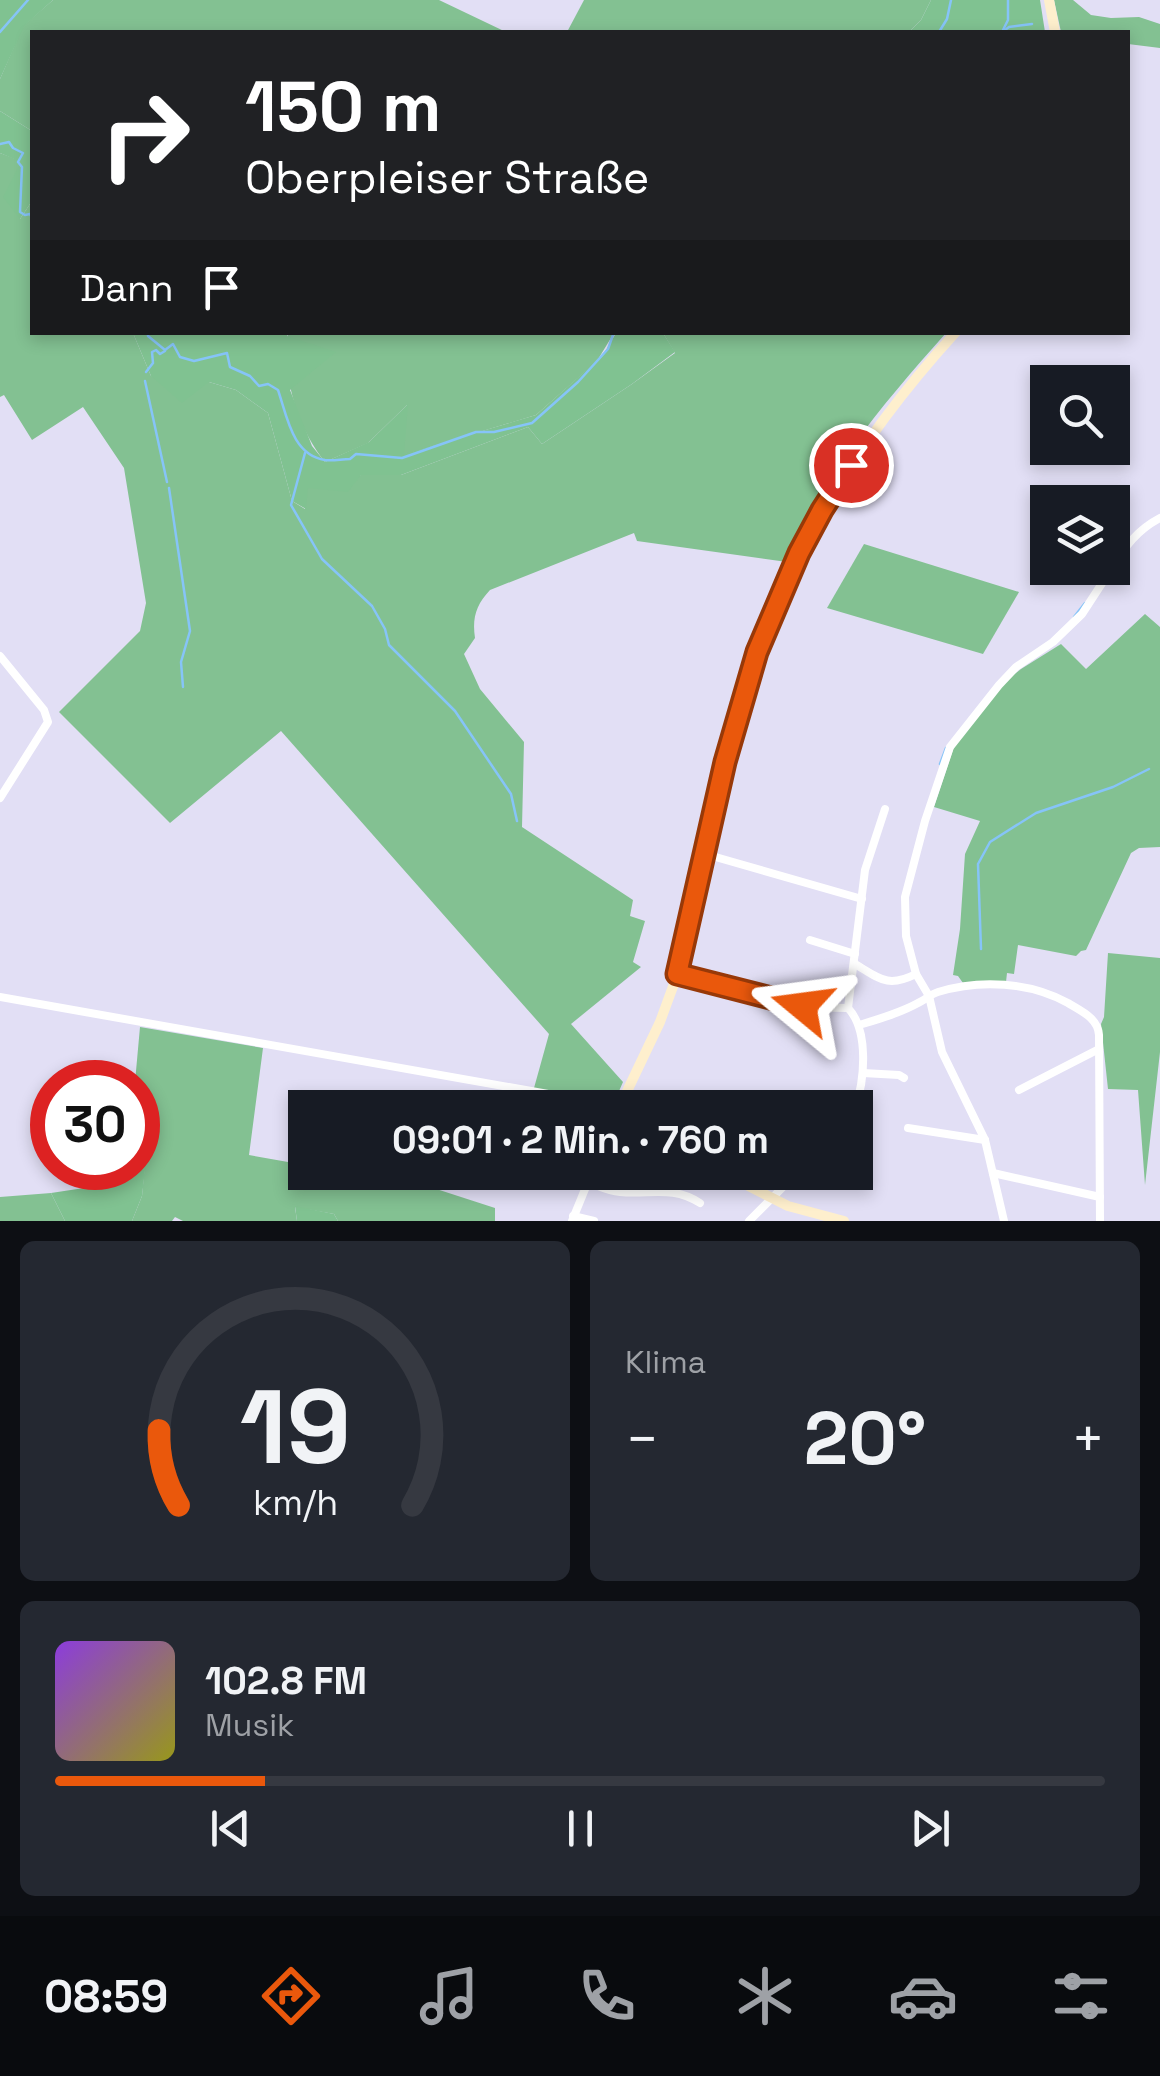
<!DOCTYPE html>
<html lang="de">
<head>
<meta charset="utf-8">
<style>
  :root { --surface:#171b24; --page:#242831; --text:#f1f3f6; --muted:#9ea1a6; --line:#363941; --accent:#ea580c }
  body { margin:0; font-family:"Space Grotesk",sans-serif; background:var(--page); color:var(--text); height:100vh; display:flex; flex-direction:column; font-size:38px; white-space:nowrap }
  * { box-sizing:border-box; margin:0 }
  p { font-size:32px; color:var(--muted) }
  .icon { flex:none; width:55px; height:55px; fill:none; stroke:currentColor; stroke-width:2; stroke-linecap:round; stroke-linejoin:round }
  .map { position:relative; height:1221px; overflow:hidden }
  .details { display:flex; flex-direction:column; gap:20px; padding:20px; background:#0d0f14; flex:1 }
  .details>* { flex:none }
  .banner { position:absolute; left:30px; top:30px; width:1100px; height:305px; border-radius:0px; box-shadow:0 5px 15px #0003; background:#202124; color:#fff; overflow:hidden }
  .controls { position:absolute; left:1030px; top:365px; display:grid; gap:20px }
  .controls a { display:grid; place-items:center; width:100px; height:100px; border-radius:0px; background:var(--surface); box-shadow:0 5px 15px #0003; font-size:50px }
  .speed { position:absolute; left:30px; top:1060px; display:flex; gap:20px; font-size:50px; font-weight:700; text-align:center }
  .speed>* { display:grid; place-content:center; width:130px; height:130px; border-radius:50%; background:var(--surface); box-shadow:0 5px 15px #0003; line-height:1 }
  .speed .limit { border:15px solid #d22; background:#fff; color:#111 }
  .pin { position:absolute; display:grid; place-items:center; width:85px; height:85px; color:#fff; margin:-42px; border:5px solid #fff; border-radius:50%; box-shadow:0 2px 10px #0007 }
  .me { position:absolute; width:110px; margin:-55px; rotate:286deg; stroke-linejoin:round; filter:drop-shadow(0 0 8px #0008) }
  .turn { display:flex; align-items:center; gap:35px; height:210px; padding:0 50px; font-size:45px }
  .turn .icon { width:130px; height:130px; stroke-width:2.5 }
  .turn b { display:block; font-size:70px; line-height:85px }
  .then { display:flex; align-items:center; height:95px; padding:0 50px; background:#0003; gap:20px; font-size:38px }
  .big { font-size:75px; font-weight:700; line-height:1.1 }
  .details .card { flex:1; display:flex; flex-direction:column; justify-content:center; gap:15px; min-width:0; padding:0 35px; border-radius:15px; background:var(--page) }
  .details .dial { align-items:center; gap:0 }
  .dial svg { height:260px; overflow:visible; fill:none; stroke:var(--line); stroke-width:7; stroke-linecap:round; text-anchor:middle }
  .dial text { fill:var(--text); stroke:none }
  .song { display:flex; align-items:center; gap:30px }
  .cover { width:120px; height:120px; border-radius:15px; background:linear-gradient(135deg,hsl(270 70% 55%),hsl(60 70% 35%)) }
  .played { height:10px; border-radius:5px; background:linear-gradient(90deg,var(--accent) 20%,var(--line) 20%) }
  .keys { display:flex; justify-content:space-around; direction:ltr }
  .heat { display:flex; justify-content:space-between; align-items:center; font-size:55px; direction:ltr }
  .details .tiles { flex:1; display:grid; gap:20px; grid-template-columns:1fr 1fr }
  .card:last-child { grid-column:span 2 }
  .trip { position:absolute; left:288px; top:1090px; width:585px; height:100px; border-radius:0px; background:var(--surface); box-shadow:0 5px 15px #0003; font-weight:700; line-height:100px; text-align:center }
  .menu { display:flex; height:160px; justify-content:space-around; align-items:center; background:#090b0e; color:var(--muted) }
  .menu .icon { width:70px; height:70px }
  .menu .current { color:var(--accent) }
  .menu b { font-size:45px; color:var(--text) }
  .map>svg:first-child { display:block }
</style>
</head>
<body>
<div class="map">
<svg width="1160" height="1221" viewBox="0 0 1160 1221">
  <rect width="100%" height="100%" fill="#e2dff5"/>
  <g fill="#83c192">
    <polygon points="53,0 439,0 506,32 32,32 32,131 0,111 0,79 23,26"/>
    <polygon points="584,0 931,0 921,20 909,32 567,32"/>
    <polygon points="1054,0 1073,0 1091,15 1111,18 1139,17 1160,24 1160,48 1128,44 1128,32 1061,32"/>
    <path d="M0 153 21 161 20 219 32 201V332L133 333 151 376 209 382 236 390 268 413 292 501 305 509 307 488 361 475H401L528 427 542 444 632 384 675 353 663 333H946C913 370 881 407 852 447 827 482 806 523 787 562L637 541 634 533 490 590C476 605 472 618 475 638L464 654 480 689 524 742 522 827 633 900 630 916 645 921 633 962 641 967 571 1024 623 1082 612 1107 534 1088 549 1034 281 731 170 823 59 712 140 631 146 603 124 468 83 407 32 440 4 395 0 397Z"/>
    <path d="M288 332 614 333 597 361 536 415 403 455 407 405 368 443 325 462C297 427 282 377 288 332Z"/>
    <polygon points="864,544 1019,592 983,654 827,608"/>
    <polygon points="1145,614 1160,627 1160,847 1139,848 1131,853 1086,950 1081,951 1076,956 1018,945 1014,974 1007,973 1006,982 963,983 958,976 953,975 960,929 965,854 980,821 934,807 954,747 1002,684 1021,669 1061,644 1086,669"/>
    <polygon points="1108,953 1160,958 1160,1052 1145,1185 1138,1090 1108,1089 1101,1024 1104,1017"/>
    <polygon points="140,1027 263,1048 249,1155 305,1165 305,1172 344,1173 422,1187 429,1173 424,1185 495,1208 495,1221 338,1221 334,1214 295,1207 297,1221 183,1221 175,1217 172,1221 132,1221 142,1196 146,1153 138,1152 138,1082 135,1082"/>
    <polygon points="51,1193 65,1221 0,1221 0,1197"/>
  </g>
  <g fill="#80c291">
    <polygon points="0,0 53,0 24,26 0,79"/>
    <polygon points="931,0 1040,0 1045,32 909,32 921,20"/>
    <polygon points="0,111 32,131 32,201 20,219 3,197 21,162 0,153"/>
    <polygon points="133,333 288,333 287,336 336,352 290,390 312,446 325,462 369,442 408,404 404,454 536,415 603,355 616,333 663,333 675,352 632,384 542,444 528,427 401,475 361,475 348,492 308,488 306,509 292,501 268,413 236,390 209,382 182,403 151,376"/>
    <polygon points="505,1092 572,1105 571,1108 499,1107"/>
    <polygon points="138,1152 147,1153 142,1196 132,1221 65,1221 51,1193 117,1183 123,1168 138,1168"/>
    <polygon points="295,1206 334,1214 338,1221 297,1221"/>
  </g>
  <g fill="none" stroke-linecap="round" stroke-linejoin="round">
    <g stroke="#86c4f8" stroke-width="2.5">
      <polyline points="1005,30 1009,27 1032,24"/>
      <polyline points="0,32 28,0"/>
      <polyline points="939,32 947,19 951,0"/>
      <polyline points="1002,32 1008,20 1008,0"/>
      <polyline points="0,144 9,142 13,148 23,153 18,162 22,167 20,212 25,215 30,214 32,218"/>
      <path d="M148 332V336L165 350 173 344 180 357 194 361 227 353 230 367 250 376 259 386 268 384 278 390C287 416 292 455 325 460 333 461 342 459 350 459L356 454 402 458 476 432H494L532 423 578 382 608 349 614 332"/>
      <polyline points="146,372 153,363 152,352 156,350 160,354 165,351"/>
      <polyline points="145,381 167,482"/>
      <polyline points="305,453 291,505 322,559 372,606 385,629 389,645 455,711 511,794 517,821"/>
      <polyline points="169,488 190,631 181,662 183,687"/>
      <polyline points="1074,617 1085,603"/>
      <polyline points="940,764 946,748"/>
      <polyline points="981,949 978,864 990,842 1036,813 1113,787 1149,769"/>
    </g>
    <g stroke="#fff" stroke-width="8">
      <path d="M1112 567C1126 546 1137 530 1160 518"/>
      <polyline points="0,656 44,710 48,722 0,798"/>
      <polyline points="705,854 862,899"/>
      <polyline points="810,940 855,954"/>
      <path d="M855 964C880 979 888 988 916 974"/>
      <path d="M677 974 802 1007 848 1008C869 1030 865 1080 855 1108"/>
      <polyline points="0,997 565,1097 602,1108"/>
      <polyline points="848,1008 865,870 885,809"/>
      <path d="M859 1025C879 1019 900 1013 918 1003 925 1000 931 994 938 992 980 979 1030 982 1068 1003 1081 1011 1098 1018 1099 1035L1100 1221"/>
      <polyline points="863,1073 899,1075 904,1078"/>
      <polyline points="1019,1090 1099,1049"/>
      <polyline points="908,1128 985,1140"/>
      <polyline points="993,1173 1100,1197"/>
      <path d="M588 1182C599 1186 608 1191 620 1192 650 1195 672 1185 700 1203"/>
      <polyline points="573,1216 594,1221"/>
      <polyline points="572,1221 592,1172"/>
      <polyline points="749,1221 798,1172"/>
      <polyline points="1004,1221 985,1140 942,1052 929,996 916,974 906,936 905,897 925,821 950,747 999,685 1016,667 1053,642 1082,614 1112,568"/>
    </g>
    <g stroke="#feefcd" stroke-width="10">
      <polyline points="1049,0 1055,32"/>
      <path d="M619 1108 660 1022 675 981C700 898 712 811 734 728 774 576 850 448 956 332"/>
      <polyline points="721,1172 788,1206 844,1221"/>
    </g>
  </g>
  <g fill="none" stroke-linecap="round" stroke-linejoin="round">
    <defs>
      <polyline id="route" points="802,1006 677,974 725,762 757,652 799,553 822,510 851,465"/>
    </defs>
    <use href="#route" stroke="#983908" stroke-width="25"/>
    <use href="#route" stroke="#ea580c" stroke-width="18"/>
  </g>
</svg>
<div class="controls">
<a><svg class="icon" aria-label="search" viewBox="0 0 24 24"><circle cx="10" cy="10" r="6"/><path d="M15 15l6 6"/></svg></a>
<a><svg class="icon" aria-label="layers" viewBox="0 0 24 24"><path d="M12 4l9 5-9 5-9-5zM3 14l9 5 9-5"/></svg></a>
</div>
<div class="speed"><div class="limit">30</div></div>
<div class="pin" style="left:851px;top:465px;background:#d93025"><svg class="icon" aria-label="arrive" viewBox="0 0 24 24"><path d="M6 21V4h12l-3 4 3 4H6"/></svg></div>
<svg class="me" style="left:802px;top:1006px" viewBox="-20 -20 40 40"><path d="M0-17L14 15 0 8-14 15z" fill="#ea580c" stroke="#fff" stroke-width="4"/></svg>
<div class="trip">09:01 · 2 Min. · 760 m</div>
<div class="banner">
<div class="turn"><svg class="icon" aria-label="right" viewBox="0 0 24 24"><path d="M7 20v-9h11M14 6l5 5-5 5"/></svg><div><b>150 m</b>Oberpleiser Straße</div></div>
<div class="then">Dann<svg class="icon" aria-label="arrive" viewBox="0 0 24 24"><path d="M6 21V4h12l-3 4 3 4H6"/></svg></div>
</div>
</div>
<section class="details">
<div class="tiles">
<div class="card dial"><svg viewBox="0 0 100 80">
<path d="M14 69A42 42 0 1 1 86 69"/>
<path d="M14 69A42 42 0 0 1 8 46" stroke="#ea580c"/>
<text x="50" y="56" font-size="32" font-weight="700">19</text>
<text x="50" y="72" font-size="11">km/h</text>
</svg></div>
<div class="card"><p>Klima</p>
<div class="heat"><a>−</a><b class="big">20°</b><a>+</a></div>
</div>
<div class="card">
<div class="song"><i class="cover"></i><div><b>102.8 FM</b><p>Musik</p></div></div>
<div class="played"></div>
<div class="keys"><svg class="icon" aria-label="previous" viewBox="0 0 24 24"><path d="M18 5L8 12l10 7zM5 5v14"/></svg><svg class="icon" aria-label="pause" viewBox="0 0 24 24"><path d="M8 5v14M16 5v14"/></svg><svg class="icon" aria-label="next" viewBox="0 0 24 24"><path d="M6 5l10 7-10 7zM19 5v14"/></svg></div>
</div>
</div>
</section>
<nav class="menu">
<b>08:59</b>
<svg class="icon current" aria-label="directions" viewBox="0 0 24 24"><path d="M12 3l9 9-9 9-9-9zM9 14v-3h6M13 9l2 2-2 2"/></svg>
<svg class="icon" aria-label="music" viewBox="0 0 24 24"><path d="M9 18V5l10-2v13"/><circle cx="6" cy="18" r="3"/><circle cx="16" cy="16" r="3"/></svg>
<svg class="icon" aria-label="phone" viewBox="0 0 24 24"><path d="M5 4h4l2 5-3 2q2 4 5 5l2-3 5 2v4C11 20 4 13 5 4z"/></svg>
<svg class="icon" aria-label="climate" viewBox="0 0 24 24"><path d="M12 3v18M4 7l16 10M4 17L20 7"/></svg>
<svg class="icon" aria-label="car" viewBox="0 0 24 24"><path d="M5 17H2v-5l4-1 3-4h7l3 4 3 1v5h-3M9 17h6M6 11h13"/><circle cx="7" cy="17" r="2"/><circle cx="17" cy="17" r="2"/></svg>
<svg class="icon" aria-label="filters" viewBox="0 0 24 24"><path d="M4 7h16M4 17h16"/><circle cx="9" cy="7" r="2"/><circle cx="15" cy="17" r="2"/></svg>
</nav>
</body>
</html>
